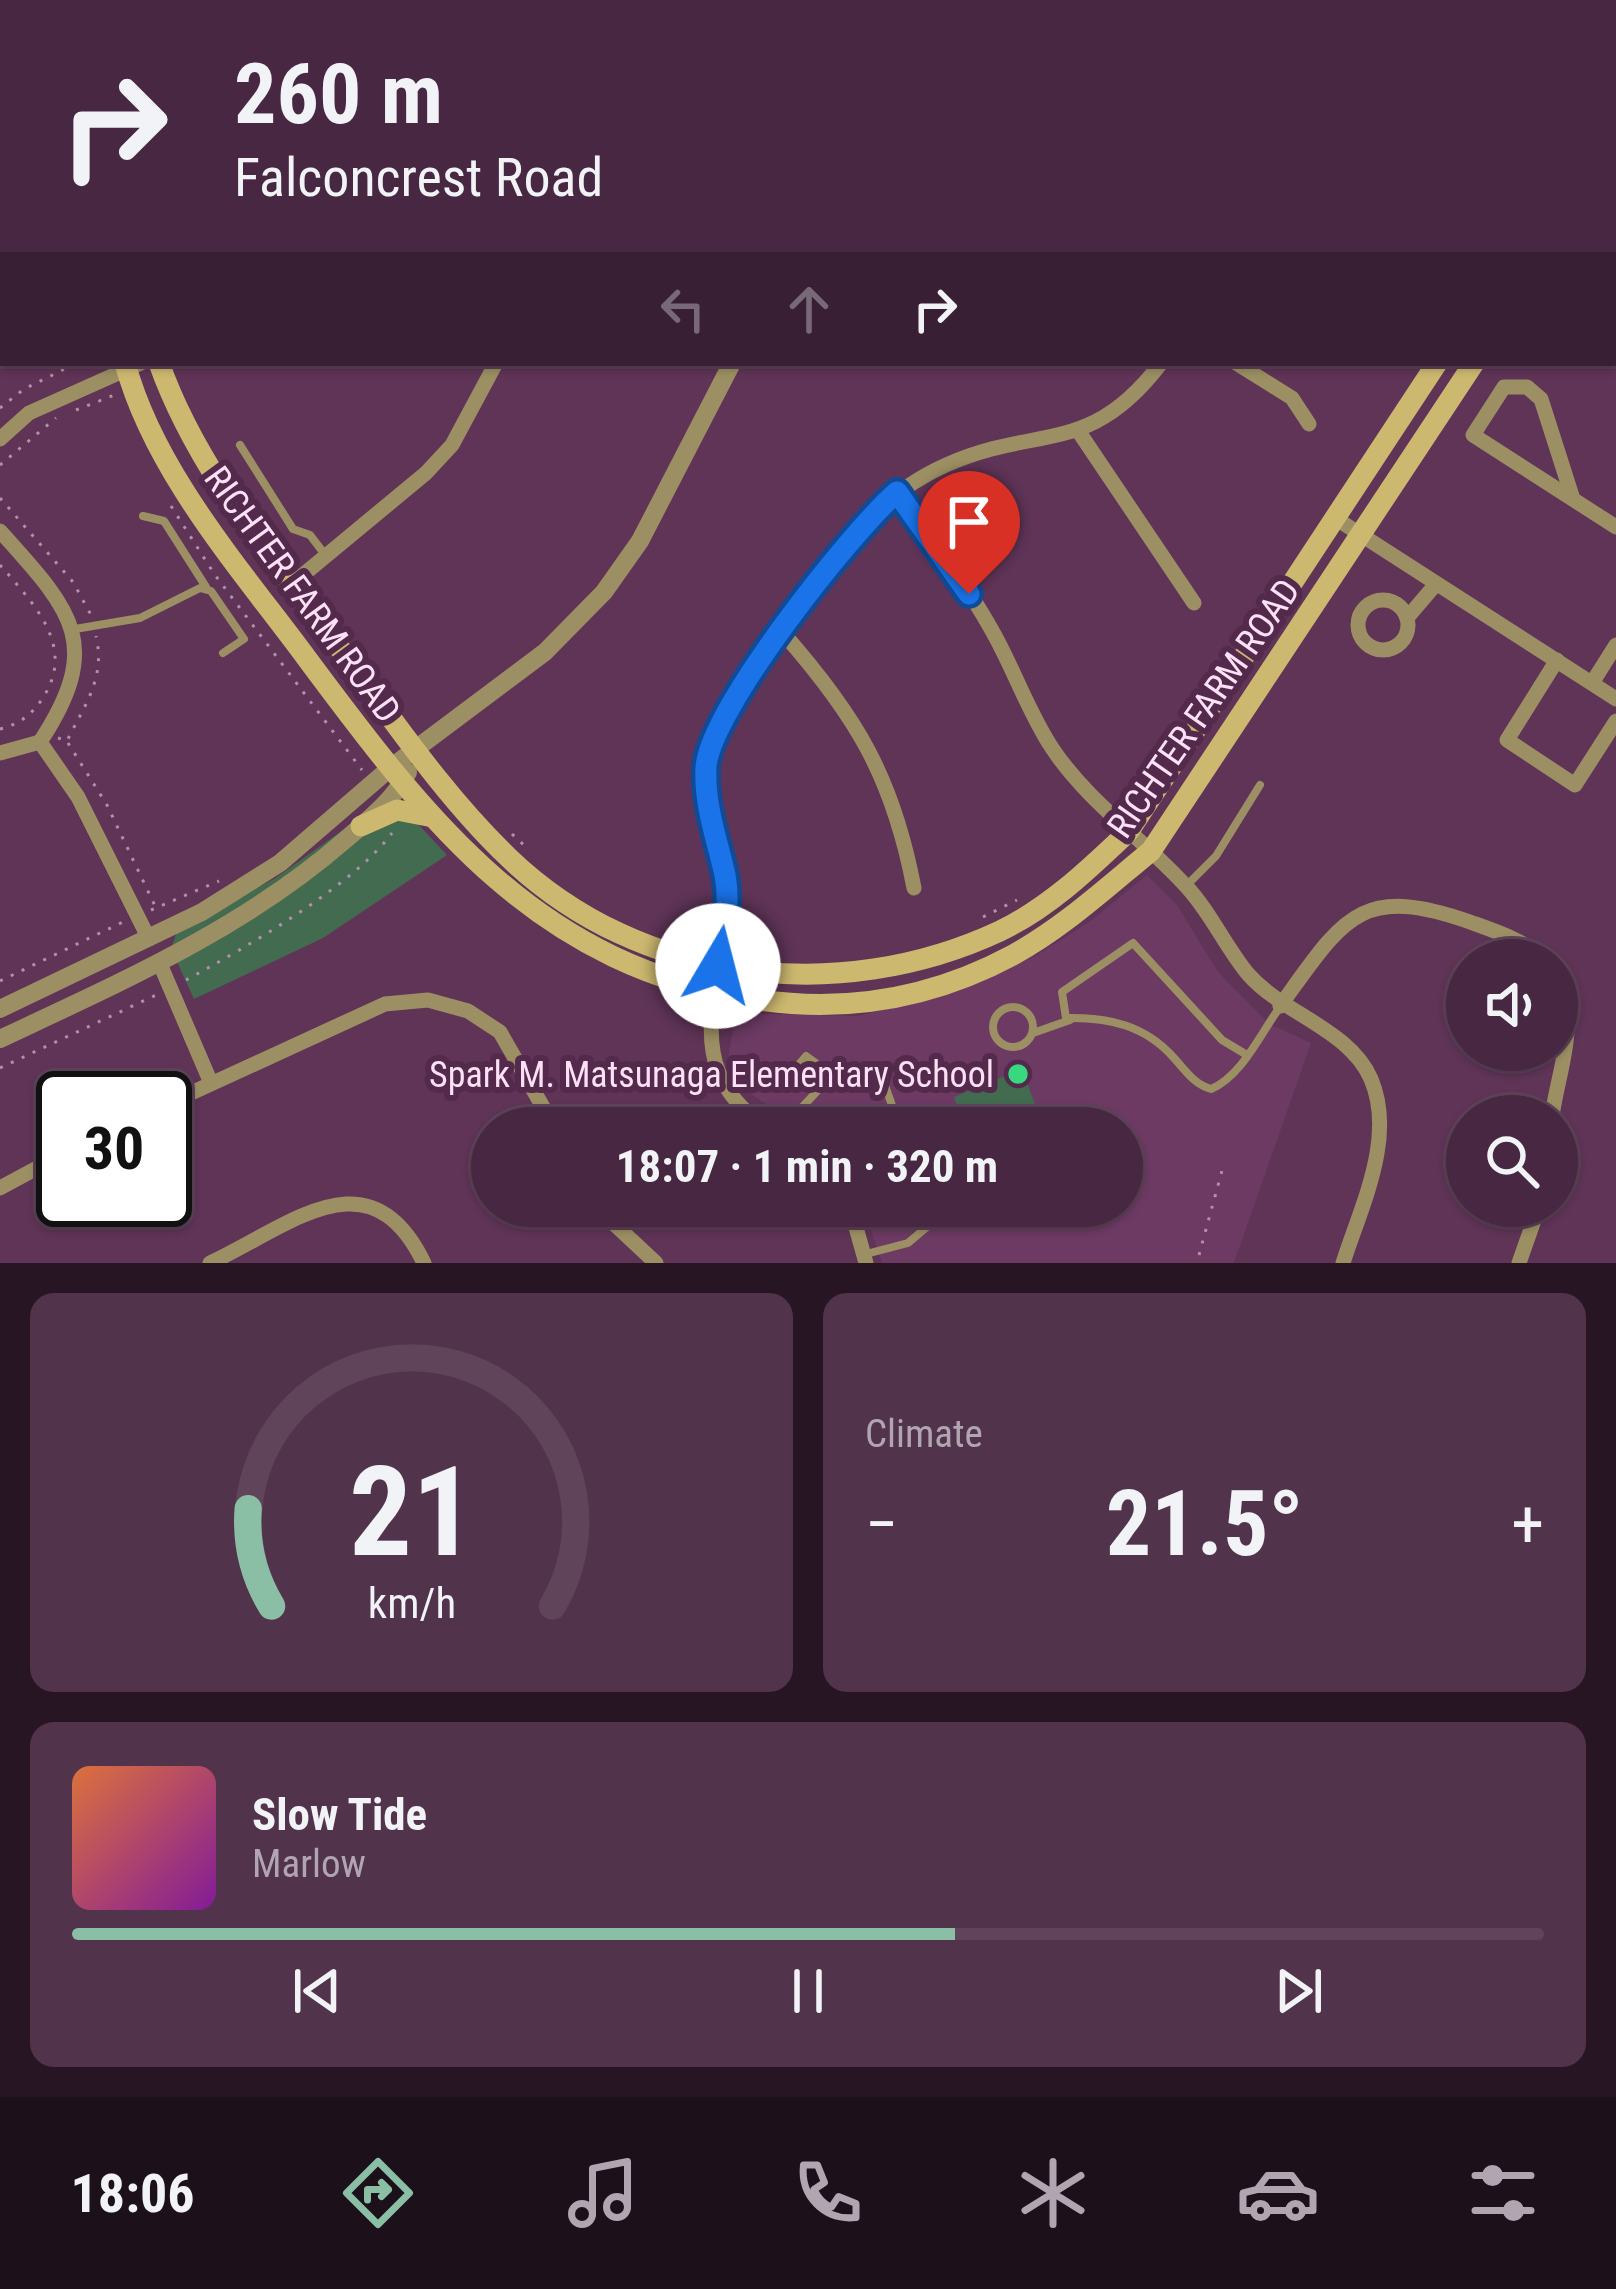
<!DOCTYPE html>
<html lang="en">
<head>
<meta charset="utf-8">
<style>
  :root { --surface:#472741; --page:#51334c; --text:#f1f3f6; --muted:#b0a5b1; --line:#5f445a; --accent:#8abfa5 }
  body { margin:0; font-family:"Roboto Condensed",sans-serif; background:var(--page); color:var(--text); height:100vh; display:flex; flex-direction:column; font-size:45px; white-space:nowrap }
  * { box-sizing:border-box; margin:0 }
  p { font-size:39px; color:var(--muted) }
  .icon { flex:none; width:66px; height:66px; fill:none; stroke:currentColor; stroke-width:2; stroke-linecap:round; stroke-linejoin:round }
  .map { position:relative; height:1263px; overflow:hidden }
  .details { display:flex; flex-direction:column; gap:30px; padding:30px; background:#271524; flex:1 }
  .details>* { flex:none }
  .guide { position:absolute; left:0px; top:0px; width:1617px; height:366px; box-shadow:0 3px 9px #0004,0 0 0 3px var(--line); background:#472741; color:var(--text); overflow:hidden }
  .tools { position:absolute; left:1446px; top:939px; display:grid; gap:24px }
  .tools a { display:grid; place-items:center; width:132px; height:132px; border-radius:50%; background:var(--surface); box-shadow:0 3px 9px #0004,0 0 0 3px var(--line); font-size:60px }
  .speed { position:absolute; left:36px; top:1071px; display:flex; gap:24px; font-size:60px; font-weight:700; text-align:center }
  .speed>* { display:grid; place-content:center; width:156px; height:156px; border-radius:50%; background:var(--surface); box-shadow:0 3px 9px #0004,0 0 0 3px var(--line); line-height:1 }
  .speed .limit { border:6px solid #111; border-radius:18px; background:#fff; color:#111 }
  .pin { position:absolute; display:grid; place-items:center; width:102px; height:102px; color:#fff; margin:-123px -51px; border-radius:50% 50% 50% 0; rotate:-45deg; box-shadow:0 0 12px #0007 }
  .pin .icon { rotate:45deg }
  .me { position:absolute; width:132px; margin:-66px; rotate:8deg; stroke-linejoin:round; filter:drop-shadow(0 0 9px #0008) }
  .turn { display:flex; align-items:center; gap:42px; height:252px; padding:0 36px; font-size:54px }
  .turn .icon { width:156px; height:156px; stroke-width:2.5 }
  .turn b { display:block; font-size:84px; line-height:102px }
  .lanes { display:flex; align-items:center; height:114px; padding:0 36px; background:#0003; justify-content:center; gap:60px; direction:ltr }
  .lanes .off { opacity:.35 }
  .big { font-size:90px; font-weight:700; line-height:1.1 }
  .details .widget { flex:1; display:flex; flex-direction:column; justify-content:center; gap:18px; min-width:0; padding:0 42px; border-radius:24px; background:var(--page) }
  .details .dial { align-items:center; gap:0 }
  .dial svg { height:312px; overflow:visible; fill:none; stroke:var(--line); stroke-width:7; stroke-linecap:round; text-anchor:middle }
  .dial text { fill:var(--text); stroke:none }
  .song { display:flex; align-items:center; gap:36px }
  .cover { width:144px; height:144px; border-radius:18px; background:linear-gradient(135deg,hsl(20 70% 55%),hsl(290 70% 35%)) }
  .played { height:12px; border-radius:6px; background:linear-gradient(90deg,var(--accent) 60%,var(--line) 60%) }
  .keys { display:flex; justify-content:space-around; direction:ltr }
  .heat { display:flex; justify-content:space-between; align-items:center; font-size:66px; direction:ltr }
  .details .tiles { flex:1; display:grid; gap:30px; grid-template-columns:1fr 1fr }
  .widget:last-child { grid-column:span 2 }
  .trip { position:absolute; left:471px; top:1107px; width:672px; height:120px; border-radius:60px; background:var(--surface); box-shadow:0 3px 9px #0004,0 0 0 3px var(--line); font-weight:700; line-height:120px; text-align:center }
  .menu { display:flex; height:192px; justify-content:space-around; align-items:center; background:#1c101a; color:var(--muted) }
  .menu .icon { width:84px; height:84px }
  .menu .active { color:var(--accent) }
  .menu b { font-size:54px; color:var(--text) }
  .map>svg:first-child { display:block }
</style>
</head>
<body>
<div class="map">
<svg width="1616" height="1263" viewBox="0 0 1616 1263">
  <rect width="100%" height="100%" fill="#5f3457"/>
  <polygon fill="#6c3a63" points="1147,875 1177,905 1218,972 1268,1023 1311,1043 1234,1263 882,1263 863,1206 1122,1206 1122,1128 803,1128 743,1089 728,1058 736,1013 857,1016 944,996 1037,955 1092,920"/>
  <g fill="#436b50">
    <polygon points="378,805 402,807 447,855 323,938 194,999 171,949 178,928 274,879"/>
    <polygon points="1022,1069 1036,1107 985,1128 966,1128 954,1097"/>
  </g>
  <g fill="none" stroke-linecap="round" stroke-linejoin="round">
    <g stroke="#b28fab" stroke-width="3" stroke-dasharray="3 9" stroke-linecap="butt">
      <polyline points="355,0 361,3"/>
      <polyline points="68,3 68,0"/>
      <polyline points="383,3 384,0"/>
      <polyline points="0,408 24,389 77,363"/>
      <polyline points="76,410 117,394"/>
      <polyline points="0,465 56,418"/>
      <polyline points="0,498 73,582 91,615"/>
      <polyline points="171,506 215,575 362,770"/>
      <path d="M0 565C32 602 76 645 44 696 33 714 20 724 0 729"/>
      <path d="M58 738 67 741C84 706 106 678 96 636"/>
      <polyline points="68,743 107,805 156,908"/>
      <polyline points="512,834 527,848"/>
      <polyline points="151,910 219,881"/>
      <polyline points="983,917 1017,900"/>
      <path d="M186 980C245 948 353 886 392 833"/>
      <polyline points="0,981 125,921"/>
      <polyline points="0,1068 156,995"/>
      <polyline points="896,1075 919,1068"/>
      <polyline points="1199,1255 1223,1167"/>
    </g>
    <g stroke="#9c8f63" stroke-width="8">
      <polyline points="240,445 293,529 310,535 326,556"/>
      <polyline points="143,516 164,521 206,587"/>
      <polyline points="75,629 140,618 200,588 211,591 244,639 223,653"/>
      <polyline points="1187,885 1216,856 1260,785"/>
      <circle cx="1013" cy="1027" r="20"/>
      <polyline points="1033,1033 1070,1020"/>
      <path d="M1247 1055 1222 1040 1133 943 1062 992 1066 1018C1108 1017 1145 1025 1174 1058 1186 1071 1194 1084 1211 1089 1242 1076 1260 1034 1280 1007"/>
      <polyline points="782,1085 806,1056 832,1075"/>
      <polyline points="783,1128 832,1075 858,1066 882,1077 900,1128"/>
      <polyline points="866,1254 908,1243 928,1226 926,1206"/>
    </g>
    <g stroke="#9c8f63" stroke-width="15">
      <polyline points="275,3 277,0"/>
      <polyline points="483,3 485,0"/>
      <polyline points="686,3 688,0"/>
      <polyline points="1565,3 1566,0"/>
      <polyline points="1614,78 1616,77"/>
      <polyline points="1614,172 1616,177"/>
      <polyline points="1236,363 1292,398 1309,424"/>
      <polyline points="1079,432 1194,603"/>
      <polyline points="0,439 29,413 141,363"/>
      <path d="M897 492C929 536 963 579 990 627 1013 666 1027 710 1052 748 1088 802 1142 838 1185 885 1210 911 1225 946 1248 974 1283 1014 1349 1029 1371 1079 1396 1138 1361 1206 1343 1263"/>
      <polyline points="1573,499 1541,399 1527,387 1504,387 1473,435 1616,527"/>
      <polyline points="1335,518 1616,699"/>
      <path d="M0 531C71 610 105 643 40 742"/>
      <polyline points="292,584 426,473 452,445 496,363"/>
      <circle cx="1383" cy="625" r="25"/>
      <polyline points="1407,618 1436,584"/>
      <path d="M783 633C857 717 893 778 914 888"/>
      <polyline points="1557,660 1507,740 1575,785 1616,721"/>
      <polyline points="1592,683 1616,645"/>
      <polyline points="40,742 78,797 149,939"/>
      <polyline points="0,753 40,742"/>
      <polyline points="160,964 211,1083"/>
      <path d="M1280 1006C1343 919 1359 883 1470 922 1495 931 1526 941 1545 960"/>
      <polyline points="165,1105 385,1004 428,1000 468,1011 500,1032 555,1128"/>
      <path d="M1552 1116C1560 1063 1579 1027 1557 974"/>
      <path d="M767 1128C682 1071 717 1001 726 915 732 858 693 803 709 745 718 712 748 681 768 654 820 581 860 503 946 465 1037 424 1089 458 1161 363"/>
      <polyline points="0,1188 63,1154"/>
      <polyline points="595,1206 656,1263"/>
      <polyline points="850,1206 866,1263"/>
      <path d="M210 1263C290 1226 370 1151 424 1263"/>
      <polyline points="1519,1263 1539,1206"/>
    </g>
    <g stroke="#9c8f63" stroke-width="18">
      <polyline points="924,3 926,0"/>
      <polyline points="0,1009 202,912 280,863 389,769 545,652 604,592 640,541 732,363"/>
      <path d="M0 1039C121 982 243 929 345 840 367 821 395 799 408 772"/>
    </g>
    <g stroke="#cdb86f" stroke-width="21">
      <polyline points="91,3 92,0"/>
      <polyline points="123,3 123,0"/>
      <polyline points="1614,213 1616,212"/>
      <polyline points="1614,242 1616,242"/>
      <path d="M125 363C154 471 239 567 305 656 429 823 539 968 759 1000 849 1013 933 998 1013 955 1064 927 1107 887 1151 851L1474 363"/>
      <path d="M159 363C197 470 271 555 338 646 392 718 444 796 509 858 641 984 840 1006 1000 931 1050 907 1090 868 1129 831L1437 363"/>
      <polyline points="361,826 397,810 433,817"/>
    </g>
  </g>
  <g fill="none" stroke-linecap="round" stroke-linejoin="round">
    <defs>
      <path id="route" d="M718 966C723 937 731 905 725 875 717 839 704 805 706 767 710 710 850 533 897 492L969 594"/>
    </defs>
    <use href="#route" stroke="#114b97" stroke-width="30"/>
    <use href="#route" stroke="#1a73e8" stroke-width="21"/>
  </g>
  <circle fill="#38d880" stroke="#53294c" stroke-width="4.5" cx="1018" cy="1074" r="12"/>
  <g text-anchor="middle" stroke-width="12" stroke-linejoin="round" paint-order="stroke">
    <g font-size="36" fill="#fce1f6" stroke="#53294c">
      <text transform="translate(303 594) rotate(54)" y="13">RICHTER FARM ROAD</text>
      <text transform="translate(1203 708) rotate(-55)" y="13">RICHTER FARM ROAD</text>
    </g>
    <g font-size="36" fill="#fce1f6" stroke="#53294c" text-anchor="end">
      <text x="994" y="1087">Spark M. Matsunaga Elementary School</text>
    </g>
  </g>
</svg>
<div class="tools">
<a><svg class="icon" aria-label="sound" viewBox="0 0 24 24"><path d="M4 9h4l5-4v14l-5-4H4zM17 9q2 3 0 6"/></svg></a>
<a><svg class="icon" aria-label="search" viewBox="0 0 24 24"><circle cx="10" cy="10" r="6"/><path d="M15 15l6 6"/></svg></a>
</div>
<div class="speed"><div class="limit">30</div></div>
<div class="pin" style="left:969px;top:594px;background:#d93025"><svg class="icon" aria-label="arrive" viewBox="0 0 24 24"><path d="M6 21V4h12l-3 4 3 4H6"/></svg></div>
<svg class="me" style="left:718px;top:966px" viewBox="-20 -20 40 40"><circle r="19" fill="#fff"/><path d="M0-13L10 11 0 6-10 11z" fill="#1a73e8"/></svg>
<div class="trip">18:07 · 1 min · 320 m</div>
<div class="guide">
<div class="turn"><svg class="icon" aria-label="right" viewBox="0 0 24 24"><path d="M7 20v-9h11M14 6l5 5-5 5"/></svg><div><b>260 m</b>Falconcrest Road</div></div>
<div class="lanes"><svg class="icon off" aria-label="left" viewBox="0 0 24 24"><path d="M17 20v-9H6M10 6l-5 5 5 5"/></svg><svg class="icon off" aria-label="ahead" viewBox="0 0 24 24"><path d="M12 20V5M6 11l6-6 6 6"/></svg><svg class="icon" aria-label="right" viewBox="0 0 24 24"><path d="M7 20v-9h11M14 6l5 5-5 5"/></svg></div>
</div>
</div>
<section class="details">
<div class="tiles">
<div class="widget dial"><svg viewBox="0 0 100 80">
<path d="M14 69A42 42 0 1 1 86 69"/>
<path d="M14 69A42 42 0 0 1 8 44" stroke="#8abfa5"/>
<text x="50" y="56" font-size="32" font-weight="700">21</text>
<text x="50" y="72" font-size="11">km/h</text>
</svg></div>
<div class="widget"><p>Climate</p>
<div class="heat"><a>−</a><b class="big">21.5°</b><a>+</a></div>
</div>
<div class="widget">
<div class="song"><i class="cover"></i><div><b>Slow Tide</b><p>Marlow</p></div></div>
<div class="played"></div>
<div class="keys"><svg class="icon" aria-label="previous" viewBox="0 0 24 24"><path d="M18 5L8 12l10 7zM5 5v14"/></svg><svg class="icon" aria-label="pause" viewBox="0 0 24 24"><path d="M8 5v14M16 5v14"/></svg><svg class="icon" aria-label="next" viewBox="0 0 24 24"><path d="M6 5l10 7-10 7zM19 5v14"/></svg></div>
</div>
</div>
</section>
<nav class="menu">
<b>18:06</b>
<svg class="icon active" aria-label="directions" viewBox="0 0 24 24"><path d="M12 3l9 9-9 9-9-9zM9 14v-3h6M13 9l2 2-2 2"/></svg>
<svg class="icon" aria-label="music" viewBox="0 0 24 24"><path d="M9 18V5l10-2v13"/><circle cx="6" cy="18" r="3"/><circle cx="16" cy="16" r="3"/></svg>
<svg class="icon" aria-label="phone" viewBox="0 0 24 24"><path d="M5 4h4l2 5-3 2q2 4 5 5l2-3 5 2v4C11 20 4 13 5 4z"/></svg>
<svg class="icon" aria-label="climate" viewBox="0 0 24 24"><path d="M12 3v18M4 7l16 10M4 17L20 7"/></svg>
<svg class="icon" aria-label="car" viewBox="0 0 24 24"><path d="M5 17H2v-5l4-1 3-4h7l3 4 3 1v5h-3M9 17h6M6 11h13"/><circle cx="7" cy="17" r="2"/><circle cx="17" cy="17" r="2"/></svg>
<svg class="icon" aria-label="filters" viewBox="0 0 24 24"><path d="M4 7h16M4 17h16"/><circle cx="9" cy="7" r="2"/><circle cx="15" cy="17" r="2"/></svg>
</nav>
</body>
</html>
